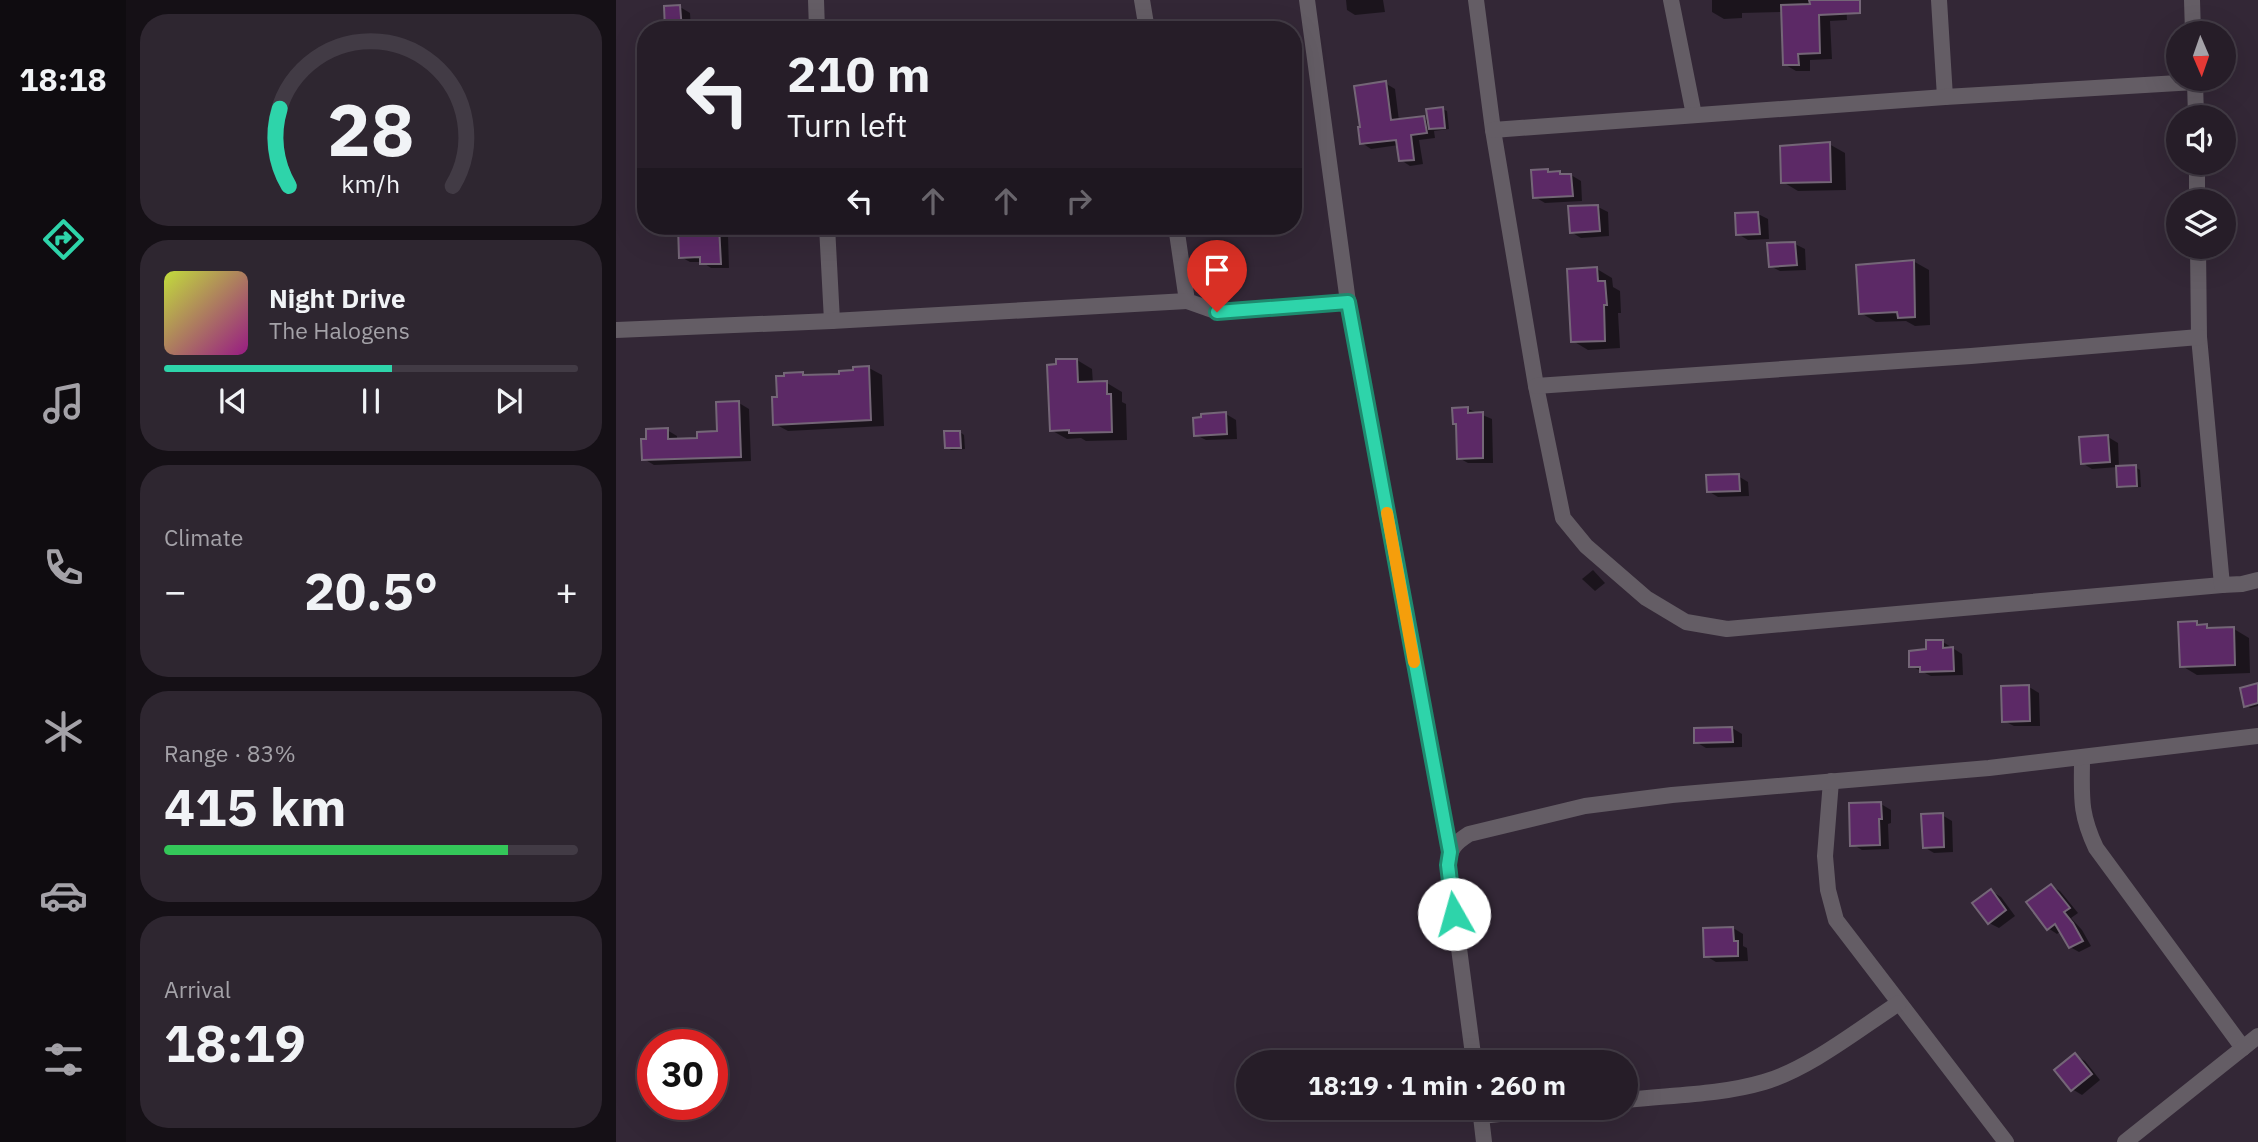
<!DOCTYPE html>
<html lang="en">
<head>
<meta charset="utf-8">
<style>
  :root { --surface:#261d28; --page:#2e2630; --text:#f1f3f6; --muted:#a4a2a8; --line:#423b45; --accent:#2ed4aa }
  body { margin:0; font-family:"IBM Plex Sans",sans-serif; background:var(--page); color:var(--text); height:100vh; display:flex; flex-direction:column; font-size:26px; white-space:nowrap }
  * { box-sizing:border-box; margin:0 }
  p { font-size:23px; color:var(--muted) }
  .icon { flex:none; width:38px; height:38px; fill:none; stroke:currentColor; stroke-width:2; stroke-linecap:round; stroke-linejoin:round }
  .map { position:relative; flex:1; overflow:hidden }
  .side { display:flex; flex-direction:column; gap:14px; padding:14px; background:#151016; width:490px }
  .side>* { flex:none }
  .banner { position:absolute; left:21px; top:21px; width:665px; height:214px; border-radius:28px; box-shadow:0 7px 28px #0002,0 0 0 2px var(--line); background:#261d28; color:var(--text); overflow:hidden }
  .needle { width:46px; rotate:178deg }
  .buttons { position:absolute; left:1550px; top:21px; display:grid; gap:14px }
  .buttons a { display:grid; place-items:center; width:70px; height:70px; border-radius:50%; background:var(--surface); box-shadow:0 7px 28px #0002,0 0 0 2px var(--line); font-size:35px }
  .speed { position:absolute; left:21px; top:1029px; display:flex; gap:14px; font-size:35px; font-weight:700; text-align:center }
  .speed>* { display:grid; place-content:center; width:91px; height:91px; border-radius:50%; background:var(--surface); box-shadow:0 7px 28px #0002,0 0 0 2px var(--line); line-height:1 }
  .speed .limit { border:10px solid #d22; background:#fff; color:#111 }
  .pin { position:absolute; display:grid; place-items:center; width:60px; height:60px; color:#fff; margin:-72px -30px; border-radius:50% 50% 50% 0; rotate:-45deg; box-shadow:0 0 7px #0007 }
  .pin .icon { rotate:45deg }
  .me { position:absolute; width:77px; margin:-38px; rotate:353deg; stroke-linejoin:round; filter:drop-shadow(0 0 5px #0008) }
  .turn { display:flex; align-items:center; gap:24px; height:147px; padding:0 35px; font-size:32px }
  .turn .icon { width:91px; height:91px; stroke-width:2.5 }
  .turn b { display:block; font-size:49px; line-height:60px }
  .lanes { display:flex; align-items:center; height:66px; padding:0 35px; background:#0003; justify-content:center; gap:35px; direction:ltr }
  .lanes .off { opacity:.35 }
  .big { font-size:52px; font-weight:700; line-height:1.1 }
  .side .tile { flex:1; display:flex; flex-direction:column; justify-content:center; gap:10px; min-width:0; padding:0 24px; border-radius:28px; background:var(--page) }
  .side .dial { align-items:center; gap:0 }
  .dial svg { height:182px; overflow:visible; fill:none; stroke:var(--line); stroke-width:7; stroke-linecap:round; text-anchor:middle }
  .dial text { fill:var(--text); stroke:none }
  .song { display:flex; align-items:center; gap:21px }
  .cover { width:84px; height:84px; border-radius:10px; background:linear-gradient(135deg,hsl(70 70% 55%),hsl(310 70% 35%)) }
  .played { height:7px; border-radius:4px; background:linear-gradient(90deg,var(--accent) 55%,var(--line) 55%) }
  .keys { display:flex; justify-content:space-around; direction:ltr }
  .heat { display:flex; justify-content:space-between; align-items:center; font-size:38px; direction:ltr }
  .charge { height:10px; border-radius:5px; background:linear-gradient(90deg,#34c759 83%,var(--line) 0) }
  .trip { position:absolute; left:620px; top:1050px; width:402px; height:70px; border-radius:35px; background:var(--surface); box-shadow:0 7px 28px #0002,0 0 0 2px var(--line); font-weight:700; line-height:70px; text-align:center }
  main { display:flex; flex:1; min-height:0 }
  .tabs { display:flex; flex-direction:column; width:126px; justify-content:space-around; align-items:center; background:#0f0c10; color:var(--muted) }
  .tabs .icon { width:49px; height:49px }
  .tabs .on { color:var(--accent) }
  .tabs b { font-size:32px; color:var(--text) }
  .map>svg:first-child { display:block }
</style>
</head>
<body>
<main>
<nav class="tabs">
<b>18:18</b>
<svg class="icon on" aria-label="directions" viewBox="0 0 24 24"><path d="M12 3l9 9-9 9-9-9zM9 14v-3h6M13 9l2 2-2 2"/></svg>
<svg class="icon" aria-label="music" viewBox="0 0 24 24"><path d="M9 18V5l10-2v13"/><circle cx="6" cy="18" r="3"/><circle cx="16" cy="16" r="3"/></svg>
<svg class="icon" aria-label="phone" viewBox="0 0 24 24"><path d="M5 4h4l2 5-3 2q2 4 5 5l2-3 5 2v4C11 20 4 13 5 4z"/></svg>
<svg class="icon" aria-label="climate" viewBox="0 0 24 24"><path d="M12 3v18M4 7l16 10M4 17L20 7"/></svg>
<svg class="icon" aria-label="car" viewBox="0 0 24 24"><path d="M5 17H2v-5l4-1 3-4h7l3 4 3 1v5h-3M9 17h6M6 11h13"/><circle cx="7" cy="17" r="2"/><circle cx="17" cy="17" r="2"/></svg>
<svg class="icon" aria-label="filters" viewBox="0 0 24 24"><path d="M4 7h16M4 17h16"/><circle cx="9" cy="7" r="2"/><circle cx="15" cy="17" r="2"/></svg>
</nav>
<section class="side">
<div class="tile dial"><svg viewBox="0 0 100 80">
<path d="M14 69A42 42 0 1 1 86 69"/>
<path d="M14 69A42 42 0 0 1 10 35" stroke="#2ed4aa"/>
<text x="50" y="56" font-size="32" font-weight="700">28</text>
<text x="50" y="72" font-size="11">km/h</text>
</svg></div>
<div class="tile">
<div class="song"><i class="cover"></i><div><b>Night Drive</b><p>The Halogens</p></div></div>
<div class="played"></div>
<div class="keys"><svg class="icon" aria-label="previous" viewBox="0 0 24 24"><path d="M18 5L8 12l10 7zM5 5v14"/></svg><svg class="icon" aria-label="pause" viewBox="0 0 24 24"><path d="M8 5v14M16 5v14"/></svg><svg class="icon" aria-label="next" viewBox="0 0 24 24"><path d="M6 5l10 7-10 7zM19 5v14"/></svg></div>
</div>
<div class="tile"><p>Climate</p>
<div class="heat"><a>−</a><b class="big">20.5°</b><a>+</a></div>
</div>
<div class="tile"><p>Range · 83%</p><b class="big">415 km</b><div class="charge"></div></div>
<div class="tile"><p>Arrival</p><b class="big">18:19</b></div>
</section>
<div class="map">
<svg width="1642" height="1142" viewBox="0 0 1642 1142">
  <rect width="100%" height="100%" fill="#332736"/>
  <g fill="#0007">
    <polygon points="730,0 767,0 769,12 739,15 731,10"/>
    <polygon points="1096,0 1230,0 1231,20 1214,21 1216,59 1194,60 1194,71 1180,71 1168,64 1167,12 1126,13 1126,18 1108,19 1096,12"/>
    <polygon points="64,7 74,13 75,30 51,30"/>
    <polygon points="769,83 779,89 783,121 808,118 813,121 826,109 831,111 833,129 818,131 819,138 803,140 807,164 794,166 785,160 783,145 755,149 746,143"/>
    <polygon points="1213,144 1229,153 1230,190 1182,191 1167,182"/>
    <polygon points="932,171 948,176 955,175 965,181 966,201 929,203 919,197"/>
    <polygon points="982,207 992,212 993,236 965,238 955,232"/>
    <polygon points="1142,214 1152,219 1153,239 1132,240 1122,234"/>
    <polygon points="51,226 128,226 129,235 112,235 113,268 95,268 86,262 74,262 65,257 64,238 52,233"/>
    <polygon points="1179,244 1189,249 1190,270 1164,271 1154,266"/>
    <polygon points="1297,261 1313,270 1314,325 1299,326 1290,321 1260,322 1245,313"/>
    <polygon points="981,269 996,278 997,287 1004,291 1005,313 1002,313 1004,348 972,350 957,341"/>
    <polygon points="461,360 476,369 477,384 491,383 506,392 506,402 510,404 511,440 470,441 465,438 451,439 435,430"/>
    <polygon points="253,368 266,375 268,426 172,431 159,424 162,399 187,374 192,377 225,376"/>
    <polygon points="123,403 133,409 135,461 38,465 28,459 51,430 61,436 61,440 83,439 103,433"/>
    <polygon points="852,409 876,419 877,463 852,463 843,458"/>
    <polygon points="610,414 620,420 621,439 590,440 580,435"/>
    <polygon points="344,432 348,435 349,449 335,450 331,447"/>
    <polygon points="1492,437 1502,443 1503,468 1519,467 1524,470 1525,487 1507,488 1503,486 1502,467 1476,469 1466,463"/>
    <polygon points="1122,476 1132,482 1133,496 1102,497 1092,491"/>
    <polygon points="977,570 989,583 979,591 966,579"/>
    <polygon points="1580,623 1597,630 1618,629 1633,638 1634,673 1581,675 1566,666"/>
    <polygon points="1327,642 1346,654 1347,675 1315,676 1295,666 1312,651"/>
    <polygon points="1642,685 1642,706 1634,708 1630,705"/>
    <polygon points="1413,687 1423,693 1424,726 1398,726 1388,721"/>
    <polygon points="1116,728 1126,734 1126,747 1090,748 1080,742"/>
    <polygon points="1265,804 1275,810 1275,823 1272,824 1273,849 1246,850 1236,844"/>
    <polygon points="1326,815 1336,821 1337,852 1318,853 1308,847"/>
    <polygon points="1435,886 1444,891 1462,913 1455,918 1466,930 1475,946 1463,952 1454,947 1445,931 1441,934 1432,928"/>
    <polygon points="1375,891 1385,897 1399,916 1383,928 1373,923"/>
    <polygon points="1117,928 1127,934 1127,946 1131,948 1132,961 1100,962 1090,956"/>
    <polygon points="1459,1055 1469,1061 1484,1080 1466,1095 1456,1089"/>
  </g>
  <g fill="#5c2966" stroke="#746677" stroke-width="2">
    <polygon points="1193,0 1244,0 1244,13 1203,15 1204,53 1182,54 1183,65 1167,65 1165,5 1194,4"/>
    <polygon points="64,5 66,30 49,30 48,6"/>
    <polygon points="770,81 775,120 808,116 811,133 795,135 798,160 783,161 780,140 744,144 742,127 744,127 738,86"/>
    <polygon points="827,107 829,128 813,129 810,109"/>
    <polygon points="1214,142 1215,182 1165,183 1164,146"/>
    <polygon points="932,169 932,172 944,171 944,174 955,174 957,196 917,198 915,170"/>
    <polygon points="982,205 984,231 954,233 952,206"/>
    <polygon points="1142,212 1144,234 1120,235 1119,213"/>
    <polygon points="62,226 103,226 105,264 84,264 84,257 63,258"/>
    <polygon points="1179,242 1181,265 1153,267 1151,243"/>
    <polygon points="1298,260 1299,317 1282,318 1281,312 1243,314 1240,265"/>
    <polygon points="981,267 982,281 989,281 991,305 988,305 989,341 955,342 951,269"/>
    <polygon points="440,359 461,359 462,382 491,381 491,394 495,394 496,432 453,433 453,430 434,431 431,365 440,364"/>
    <polygon points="253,366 255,420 157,425 156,397 161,397 160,376 168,376 168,373 187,372 187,375 223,374 223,371 237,370 237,367"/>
    <polygon points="123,401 125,457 26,460 25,439 30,439 30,429 52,428 52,439 81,438 81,432 101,431 100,402"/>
    <polygon points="852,407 852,413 867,412 867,458 841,459 840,424 837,424 836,408"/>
    <polygon points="610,412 611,434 578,436 577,418 585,417 585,414"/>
    <polygon points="328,431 344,431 345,448 329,448"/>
    <polygon points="1492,435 1494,462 1465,464 1463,437"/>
    <polygon points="1520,465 1521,486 1501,487 1500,466"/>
    <polygon points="1123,474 1124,491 1091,492 1090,475"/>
    <polygon points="1581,621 1581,625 1591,624 1591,628 1618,627 1619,665 1564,667 1562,622"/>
    <polygon points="1310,640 1327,640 1327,648 1337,647 1338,671 1304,672 1304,667 1293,667 1293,651 1310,649"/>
    <polygon points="1642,683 1642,703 1628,707 1624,688"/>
    <polygon points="1413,685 1414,721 1386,722 1385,686"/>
    <polygon points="1116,727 1117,742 1078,743 1078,728"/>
    <polygon points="1265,802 1266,819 1263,819 1264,845 1234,846 1233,803"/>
    <polygon points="1327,813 1328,847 1307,848 1305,814"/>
    <polygon points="1435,884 1454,908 1448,912 1457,923 1467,941 1453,948 1439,924 1431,930 1410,902"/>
    <polygon points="1375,889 1390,910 1372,924 1356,903"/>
    <polygon points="1117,927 1118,941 1122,941 1122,956 1088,957 1087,928"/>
    <polygon points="1459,1053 1476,1074 1455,1091 1438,1070"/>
  </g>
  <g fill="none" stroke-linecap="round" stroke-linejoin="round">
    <g stroke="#645d65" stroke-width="16">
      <polyline points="200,0 201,30"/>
      <polyline points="526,0 531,30"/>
      <polyline points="691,0 732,302 834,852"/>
      <polyline points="860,0 877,130 920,386 947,518 970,546 1030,598 1070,622 1111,629 1606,585"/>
      <polyline points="1055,0 1078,115"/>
      <polyline points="1323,0 1329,97"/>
      <polyline points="1576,0 1577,33"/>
      <polyline points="877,130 1329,97 1579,82 1580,117"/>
      <polyline points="1581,163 1581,201"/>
      <polyline points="211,226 216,321"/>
      <polyline points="560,226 571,301 602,312 732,302"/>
      <polyline points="1582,247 1583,337 1606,585 1626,584 1642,580"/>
      <polyline points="0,330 216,321 571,301"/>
      <polyline points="920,386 1355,356 1583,337"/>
      <path d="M1466 758C1466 796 1463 812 1480 848L1627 1048"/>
      <polyline points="1215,781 1209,856 1212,890 1220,920 1390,1142"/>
      <path d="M858 1062 832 865C834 848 839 843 853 834L969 806 1056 795 1373 768 1642 736"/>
      <path d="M1010 1100C1055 1095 1104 1095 1148 1082 1193 1069 1243 1029 1283 1003"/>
      <polyline points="864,1108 868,1142"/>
      <polyline points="865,1116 942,1108"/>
      <polyline points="1509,1142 1642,1036"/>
    </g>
  </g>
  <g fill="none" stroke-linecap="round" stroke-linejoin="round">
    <defs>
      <polyline id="route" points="601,312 732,302 834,852 832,865 838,914"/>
    </defs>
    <use href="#route" stroke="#1e8a6e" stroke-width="18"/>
    <use href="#route" stroke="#2ed4aa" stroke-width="12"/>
    <polyline stroke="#f59e0b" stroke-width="12" points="771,513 798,662"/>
  </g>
</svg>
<div class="buttons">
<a><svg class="needle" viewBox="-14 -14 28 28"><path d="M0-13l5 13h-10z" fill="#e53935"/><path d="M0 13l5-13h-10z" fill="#a4a2a8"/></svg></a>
<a><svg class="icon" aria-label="sound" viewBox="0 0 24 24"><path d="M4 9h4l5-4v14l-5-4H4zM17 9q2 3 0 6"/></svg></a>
<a><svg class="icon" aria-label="layers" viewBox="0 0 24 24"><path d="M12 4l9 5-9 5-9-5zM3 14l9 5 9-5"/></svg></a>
</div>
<div class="speed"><div class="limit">30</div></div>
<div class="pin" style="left:601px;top:312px;background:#d93025"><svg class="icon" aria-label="arrive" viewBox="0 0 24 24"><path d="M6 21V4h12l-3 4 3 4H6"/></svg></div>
<svg class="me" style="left:838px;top:914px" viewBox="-20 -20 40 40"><circle r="19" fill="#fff"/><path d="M0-13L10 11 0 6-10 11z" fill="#2ed4aa"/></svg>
<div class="trip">18:19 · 1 min · 260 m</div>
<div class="banner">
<div class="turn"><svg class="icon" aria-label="left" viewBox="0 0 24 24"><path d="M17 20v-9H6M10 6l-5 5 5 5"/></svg><div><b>210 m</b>Turn left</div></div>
<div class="lanes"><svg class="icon" aria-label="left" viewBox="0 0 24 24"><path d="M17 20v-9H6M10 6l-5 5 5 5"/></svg><svg class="icon off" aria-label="ahead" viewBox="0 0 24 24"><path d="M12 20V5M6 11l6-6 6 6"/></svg><svg class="icon off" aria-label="ahead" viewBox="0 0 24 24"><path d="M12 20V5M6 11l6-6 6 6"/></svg><svg class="icon off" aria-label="right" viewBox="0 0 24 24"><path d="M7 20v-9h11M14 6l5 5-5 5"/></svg></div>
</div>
</div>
</main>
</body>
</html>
